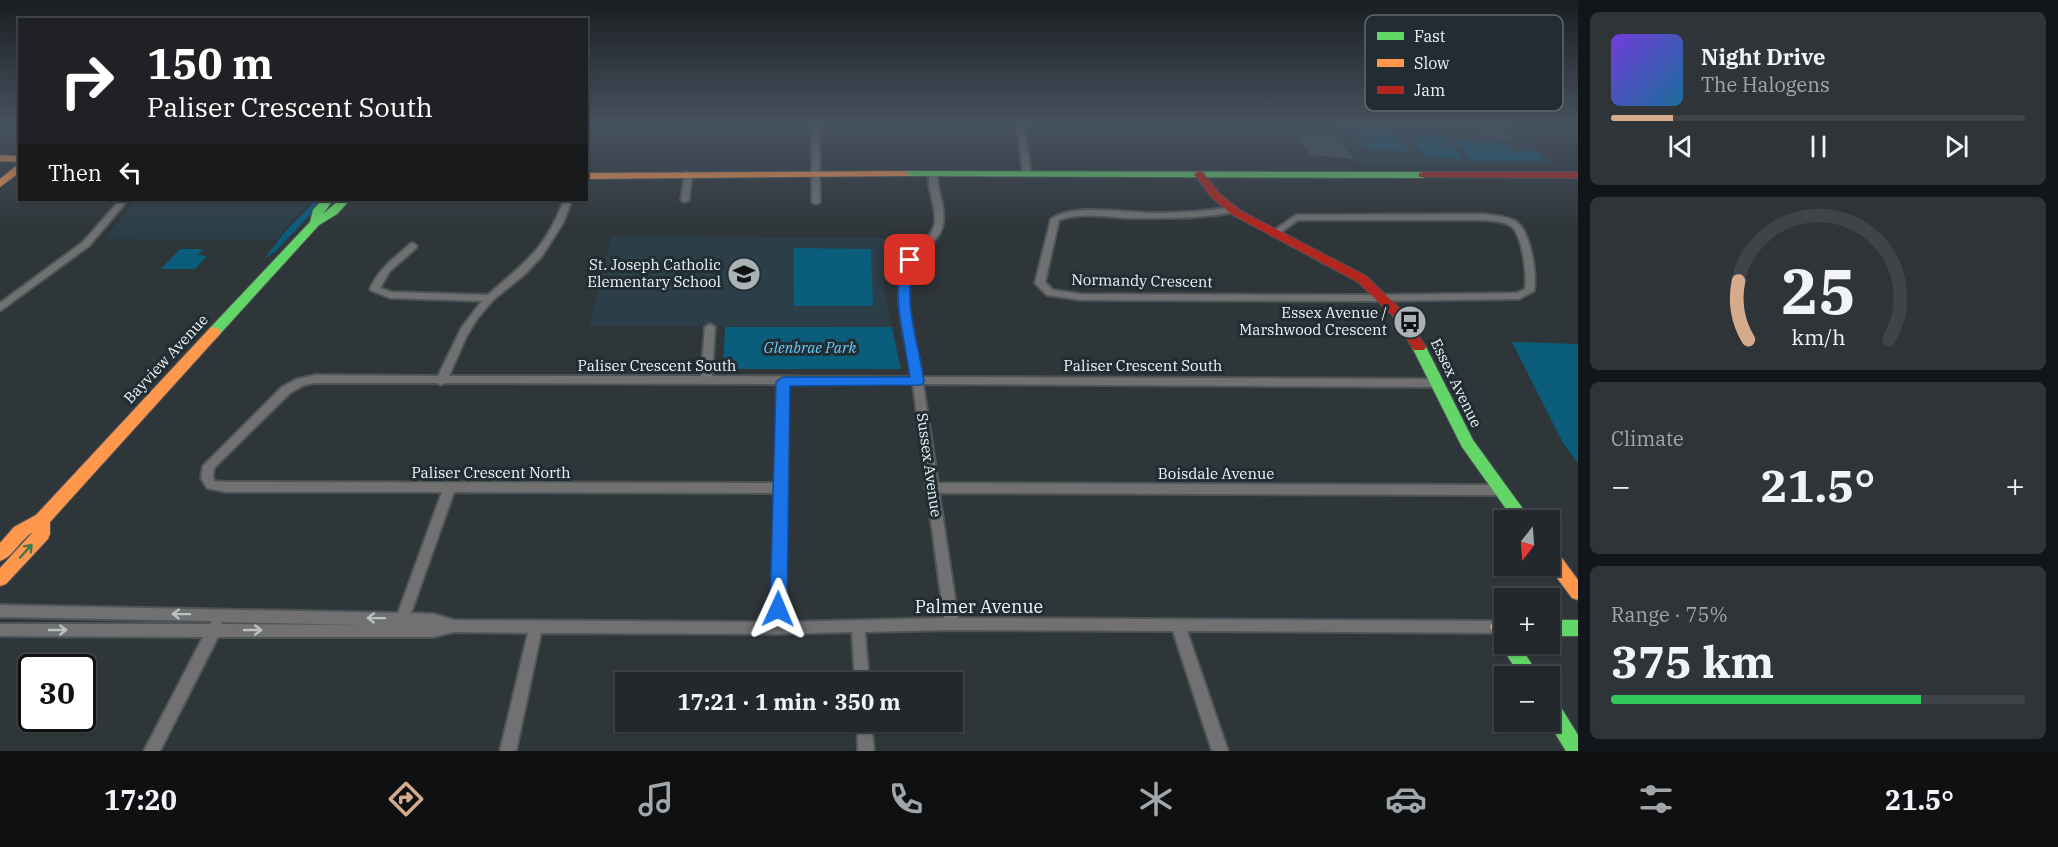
<!DOCTYPE html>
<html lang="en">
<head>
<meta charset="utf-8">
<style>
  :root { --surface:#23282c; --page:#2f3438; --text:#f1f3f6; --muted:#a3a6a9; --line:#404448; --accent:#d6ab8b }
  body { margin:0; font-family:"IBM Plex Serif",serif; background:var(--page); color:var(--text); height:100vh; display:flex; flex-direction:column; font-size:22px; white-space:nowrap }
  * { box-sizing:border-box; margin:0 }
  p { font-size:20px; color:var(--muted) }
  .icon { flex:none; width:33px; height:33px; fill:none; stroke:currentColor; stroke-width:2; stroke-linecap:round; stroke-linejoin:round }
  .map { position:relative; flex:1; overflow:hidden }
  .panel { display:flex; flex-direction:column; gap:12px; padding:12px; background:#131618; width:480px }
  .panel>* { flex:none }
  .banner { position:absolute; left:18px; top:18px; width:570px; height:183px; border-radius:0px; box-shadow:0 2px 4px #0004,0 0 0 2px var(--line); background:#202124; color:#fff; overflow:hidden }
  .needle { width:39px; rotate:197deg }
  .controls { position:absolute; left:1494px; top:510px; display:grid; gap:12px }
  .controls a { display:grid; place-items:center; width:66px; height:66px; border-radius:0px; background:var(--surface); box-shadow:0 2px 4px #0004,0 0 0 2px var(--line); font-size:30px }
  .speed { position:absolute; left:18px; top:654px; display:flex; gap:12px; font-size:30px; font-weight:700; text-align:center }
  .speed>* { display:grid; place-content:center; width:78px; height:78px; border-radius:50%; background:var(--surface); box-shadow:0 2px 4px #0004,0 0 0 2px var(--line); line-height:1 }
  .speed .limit { border:3px solid #111; border-radius:9px; background:#fff; color:#111 }
  .pin { position:absolute; display:grid; place-items:center; width:51px; height:51px; color:#fff; margin:-26px; border-radius:12px; box-shadow:0 3px 9px #0006 }
  .me { position:absolute; width:66px; margin:-33px; rotate:1deg; stroke-linejoin:round; filter:drop-shadow(0 0 4px #0008) }
  .turn { display:flex; align-items:center; gap:21px; height:126px; padding:0 30px; font-size:27px }
  .turn .icon { width:78px; height:78px; stroke-width:2.5 }
  .turn b { display:block; font-size:42px; line-height:51px }
  .then { display:flex; align-items:center; height:57px; padding:0 30px; background:#0003; gap:12px; font-size:22px }
  .big { font-size:45px; font-weight:700; line-height:1.1 }
  .panel .widget { flex:1; display:flex; flex-direction:column; justify-content:center; gap:9px; min-width:0; padding:0 21px; border-radius:9px; background:var(--page) }
  .panel .dial { align-items:center; gap:0 }
  .dial svg { height:156px; overflow:visible; fill:none; stroke:var(--line); stroke-width:7; stroke-linecap:round; text-anchor:middle }
  .dial text { fill:var(--text); stroke:none }
  .song { display:flex; align-items:center; gap:18px }
  .cover { width:72px; height:72px; border-radius:9px; background:linear-gradient(135deg,hsl(260 70% 55%),hsl(200 70% 35%)) }
  .played { height:6px; border-radius:3px; background:linear-gradient(90deg,var(--accent) 15%,var(--line) 15%) }
  .keys { display:flex; justify-content:space-around; direction:ltr }
  .heat { display:flex; justify-content:space-between; align-items:center; font-size:33px; direction:ltr }
  .charge { height:9px; border-radius:4px; background:linear-gradient(90deg,#34c759 75%,var(--line) 0) }
  .trip { position:absolute; left:615px; top:672px; width:348px; height:60px; border-radius:0px; background:var(--surface); box-shadow:0 2px 4px #0004,0 0 0 2px var(--line); font-weight:700; line-height:60px; text-align:center }
  .menu { display:flex; height:96px; justify-content:space-around; align-items:center; background:#0e1012; color:var(--muted) }
  .menu .icon { width:42px; height:42px }
  .menu .on { color:var(--accent) }
  .menu b { font-size:27px; color:var(--text) }
  main { display:flex; flex:1; min-height:0 }
  .map>svg:first-child { display:block }
</style>
</head>
<body>
<main>
<div class="map">
<svg width="1578" height="751" viewBox="0 0 1578 751">
  <rect width="100%" height="100%" fill="#2f363a"/>
  <g fill="#2c3e47">
    <polygon points="1333,125 1513,125 1554,166 1361,166"/>
    <polygon points="137,200 310,200 276,240 104,239"/>
    <polygon points="611,236 907,238 889,261 883,287 892,327 589,326"/>
  </g>
  <g fill="#0a5d7b">
    <polygon points="1348,125 1387,125 1409,151 1367,149"/>
    <polygon points="1405,132 1442,134 1464,159 1426,157"/>
    <polygon points="1453,140 1506,143 1519,155 1526,150 1537,150 1548,161 1472,161"/>
    <polygon points="316,200 324,200 275,252 265,258 284,233"/>
    <polygon points="793,248 871,249 873,306 794,306"/>
    <polygon points="180,249 203,249 198,255 207,256 195,269 161,269"/>
    <polygon points="725,327 892,327 901,369 723,369"/>
    <polygon points="1512,342 1578,344 1578,464 1562,441"/>
  </g>
  <g fill="#465259">
    <polygon points="1473,125 1501,125 1501,129 1511,139 1508,139 1510,141 1487,140"/>
    <polygon points="1311,135 1340,138 1354,159 1310,155 1299,138"/>
  </g>
  <g fill="none" stroke-linecap="round" stroke-linejoin="round">
    <defs>
      <g id="street">
        <polygon points="812,125 819,125 820,202 816,204 812,202"/>
        <polygon points="1017,125 1024,125 1031,174 1027,176 1023,174"/>
        <polygon points="685,172 688,172 692,174 689,200 685,202 681,200"/>
        <path d="M930 172H933L937 174C937 191 946 207 943 224 940 244 916 250 911 272 903 306 917 343 922 377L1438 379 1443 383 1438 387 923 384 938 483 1501 485 1505 487 1507 490 1505 493 1501 495 939 493 958 618 1499 621 1504 624V631L1499 633 1187 631 1228 751H1212L1173 631 952 630 865 632 869 682H855L852 632 778 634 541 633 516 751H500L528 633 454 632 433 637H218L160 751H144L203 637 0 636V624H210L212 621 0 617V605L398 613 442 492H226L207 488 201 478 203 466 282 387 297 379 316 375 438 376 462 327 482 301 390 298 372 291 370 289C378 269 395 258 410 244L413 243 417 246 416 248 389 272 380 288 391 292 488 295C526 261 545 250 564 200H572L563 223 542 256 524 275 493 300 477 319 466 337 449 376H701L705 327 710 324 715 327 712 376 912 377C907 343 890 295 905 262 911 248 929 242 934 227 939 209 925 190 930 172ZM316 383H437L441 385 445 383 778 384 775 483 226 482 214 481 213 476 214 468 290 393 304 385ZM788 384H913L926 486 925 488 927 491 944 618 785 622ZM454 492 775 493 771 622 454 620 434 614 411 613ZM221 622 363 625 222 624Z"/>
        <polygon points="120,200 128,200 89,246 0,311 0,303 83,242"/>
        <path d="M1231 207 1235 210 1234 212C1200 219 1163 218 1128 218 1105 217 1081 212 1059 220L1045 282 1053 290 1081 294 1374 295 1517 293 1525 289C1527 276 1523 235 1511 226 1504 221 1493 221 1484 220H1298L1277 235 1274 236 1270 233 1296 215 1484 214C1495 216 1508 216 1517 222 1531 233 1537 275 1534 291L1519 299 1374 301 1081 300 1047 295 1035 283 1051 219C1071 203 1130 213 1156 213 1181 213 1206 211 1231 207Z"/>
        <polygon points="857,722 871,722 874,751 858,751"/>
      </g>
      <g id="fast">
        <polygon points="904,171 1423,172 1428,175 1423,178 900,176 899,174"/>
        <polygon points="322,200 333,200 323,214 339,200 350,200 337,214 319,225 220,334 210,334 209,331 210,328 310,222 313,210"/>
        <polygon points="1419,343 1426,347 1473,440 1531,520 1514,520 1462,447 1412,347"/>
        <rect x="1550" y="620" width="28" height="16"/>
        <polygon points="1503,638 1504,638 1504,644 1519,644 1539,676 1520,676 1500,644"/>
        <polygon points="1550,698 1557,701 1578,735 1578,751 1566,751 1548,722"/>
      </g>
      <g id="slow">
        <polygon points="0,155 20,156 20,162 0,161"/>
        <polygon points="20,163 20,172 0,187 0,179"/>
        <polygon points="904,171 909,174 908,176 586,179 586,173"/>
        <path d="M215 327 221 331 220 334 50 522V534L48 539 6 584 0 586V568L33 532C20 540 14 556 0 561V543L14 527 36 515 210 328Z"/>
        <polygon points="1550,548 1556,550 1578,580 1578,600 1572,598 1548,566"/>
        <polygon points="1499,619 1504,621 1504,644 1498,642 1490,627 1493,621"/>
      </g>
      <g id="jam">
        <polygon points="1199,171 1203,172 1220,194 1241,211 1366,276 1400,309 1426,347 1424,350 1414,350 1392,315 1358,282 1233,215 1212,198 1194,174"/>
        <polygon points="1423,172 1578,172 1578,178 1419,177 1419,173"/>
      </g>
    </defs>
    <use href="#street" stroke="#4e5458" stroke-width="4"/>
    <use href="#fast" stroke="#4e5458" stroke-width="2"/>
    <use href="#slow" stroke="#4e5458" stroke-width="2"/>
    <use href="#jam" stroke="#4e5458" stroke-width="2"/>
    <use href="#street" fill="#707170" fill-rule="evenodd"/>
    <use href="#fast" fill="#63d668" fill-rule="evenodd"/>
    <use href="#slow" fill="#ff974d" fill-rule="evenodd"/>
    <use href="#jam" fill="#b3261e" fill-rule="evenodd"/>
  </g>
  <defs><path id="oneway-shaft" d="M-6 0H5M1.5-3L5.5 0L1.5 3" fill="none" stroke-width="1.6" stroke-linecap="round" stroke-linejoin="round" transform="scale(1.5)"/></defs>
  <use stroke="#3f794b" href="#oneway-shaft" transform="translate(26 551) rotate(-48)"/>
  <g stroke="#bbc0c2">
    <use href="#oneway-shaft" transform="translate(181 614) rotate(-179)"/>
    <use href="#oneway-shaft" transform="translate(376 618) rotate(-179)"/>
    <use href="#oneway-shaft" transform="translate(58 630)"/>
    <use href="#oneway-shaft" transform="translate(253 630)"/>
  </g>
  <linearGradient id="sky" x2="0" y2="1"><stop stop-color="#1a1e20"/><stop offset="0.54" stop-color="#475260"/><stop offset="1" stop-color="#475260" stop-opacity="0"/></linearGradient>
  <rect width="1578" height="230" fill="url(#sky)"/>
  <path fill="#1a73e8" stroke="#114b97" stroke-width="1.5" d="M910 256 916 260C914 269 911 279 910 288 908 315 920 353 924 381L922 385 790 386 787 609 785 614 778 617 772 614 770 609 776 382 783 377H910L899 312 898 288 904 260Z"/>
  <defs>
    <symbol id="school-disc" viewBox="-11 -11 22 22"><circle r="9.5" fill="#aab2b6" stroke="#212d33"/><path d="M0-5L7-2L0 1L-7-2ZM-4 1L0 2.5L4 1V4Q0 6-4 4Z" fill="#111"/></symbol>
    <symbol id="bus-disc" viewBox="-11 -11 22 22"><circle r="9.5" fill="#aab2b6" stroke="#212d33"/><path d="M-5-6H5V4H4V6H2V4H-2V6H-4V4H-5ZM-3.5-4V0h7V-4ZM-3.5 1.2v1.5H-2V1.2ZM2 1.2v1.5H3.5V1.2Z" fill="#111"/></symbol>
  </defs>
  <g fill-rule="evenodd">
    <use href="#school-disc" x="725" y="255" width="38" height="38"/>
    <use href="#bus-disc" x="1391" y="303" width="38" height="38"/>
  </g>
  <g text-anchor="middle" stroke-width="6" stroke-linejoin="round" paint-order="stroke">
    <g font-size="15" fill="#edf5f9" stroke="#212d33" text-anchor="end">
      <text x="721" y="270">St. Joseph Catholic<tspan x="721" dy="17">Elementary School</tspan></text>
      <text x="1387" y="318">Essex Avenue /<tspan x="1387" dy="17">Marshwood Crescent</tspan></text>
    </g>
    <g font-size="15" fill="#edf5f9" stroke="#212d33">
      <text transform="translate(1142 281) rotate(1)" y="5">Normandy Crescent</text>
      <text transform="translate(166 359) rotate(-47)" y="5">Bayview Avenue</text>
      <text x="657" y="371">Paliser Crescent South</text>
      <text x="1143" y="371">Paliser Crescent South</text>
      <text transform="translate(1456 383) rotate(64)" y="5">Essex Avenue</text>
      <text transform="translate(929 465) rotate(82)" y="5">Sussex Avenue</text>
      <text x="491" y="478">Paliser Crescent North</text>
      <text x="1216" y="479">Boisdale Avenue</text>
    </g>
    <g font-size="15" font-style="italic" fill="#67ccfb" stroke="#212d33">
      <text x="810" y="353">Glenbrae Park</text>
    </g>
    <g font-size="18" fill="#edf5f9" stroke="#212d33">
      <text x="979" y="613">Palmer Avenue</text>
    </g>
  </g>
  <rect x="1365" y="15" width="198" height="96" rx="9" fill="#212d33" stroke="#5e696e" stroke-width="1.5"/>
  <rect x="1377" y="32" width="27" height="8" fill="#63d668"/>
  <rect x="1377" y="59" width="27" height="8" fill="#ff974d"/>
  <rect x="1377" y="86" width="27" height="8" fill="#b3261e"/>
  <g font-size="16" fill="#edf5f9">
    <text x="1414" y="42">Fast</text>
    <text x="1414" y="69">Slow</text>
    <text x="1414" y="96">Jam</text>
  </g>
</svg>
<div class="controls">
<a><svg class="needle" viewBox="-14 -14 28 28"><path d="M0-13l5 13h-10z" fill="#e53935"/><path d="M0 13l5-13h-10z" fill="#a3a6a9"/></svg></a>
<a>+</a>
<a>−</a>
</div>
<div class="speed"><div class="limit">30</div></div>
<div class="pin" style="left:910px;top:260px;background:#d93025"><svg class="icon" aria-label="arrive" viewBox="0 0 24 24"><path d="M6 21V4h12l-3 4 3 4H6"/></svg></div>
<svg class="me" style="left:778px;top:609px" viewBox="-20 -20 40 40"><path d="M0-17L14 15 0 8-14 15z" fill="#1a73e8" stroke="#fff" stroke-width="4"/></svg>
<div class="trip">17:21 · 1 min · 350 m</div>
<div class="banner">
<div class="turn"><svg class="icon" aria-label="right" viewBox="0 0 24 24"><path d="M7 20v-9h11M14 6l5 5-5 5"/></svg><div><b>150 m</b>Paliser Crescent South</div></div>
<div class="then">Then<svg class="icon" aria-label="left" viewBox="0 0 24 24"><path d="M17 20v-9H6M10 6l-5 5 5 5"/></svg></div>
</div>
</div>
<section class="panel">
<div class="widget">
<div class="song"><i class="cover"></i><div><b>Night Drive</b><p>The Halogens</p></div></div>
<div class="played"></div>
<div class="keys"><svg class="icon" aria-label="previous" viewBox="0 0 24 24"><path d="M18 5L8 12l10 7zM5 5v14"/></svg><svg class="icon" aria-label="pause" viewBox="0 0 24 24"><path d="M8 5v14M16 5v14"/></svg><svg class="icon" aria-label="next" viewBox="0 0 24 24"><path d="M6 5l10 7-10 7zM19 5v14"/></svg></div>
</div>
<div class="widget dial"><svg viewBox="0 0 100 80">
<path d="M14 69A42 42 0 1 1 86 69"/>
<path d="M14 69A42 42 0 0 1 9 39" stroke="#d6ab8b"/>
<text x="50" y="56" font-size="32" font-weight="700">25</text>
<text x="50" y="72" font-size="11">km/h</text>
</svg></div>
<div class="widget"><p>Climate</p>
<div class="heat"><a>−</a><b class="big">21.5°</b><a>+</a></div>
</div>
<div class="widget"><p>Range · 75%</p><b class="big">375 km</b><div class="charge"></div></div>
</section>
</main>
<nav class="menu">
<b>17:20</b>
<svg class="icon on" aria-label="directions" viewBox="0 0 24 24"><path d="M12 3l9 9-9 9-9-9zM9 14v-3h6M13 9l2 2-2 2"/></svg>
<svg class="icon" aria-label="music" viewBox="0 0 24 24"><path d="M9 18V5l10-2v13"/><circle cx="6" cy="18" r="3"/><circle cx="16" cy="16" r="3"/></svg>
<svg class="icon" aria-label="phone" viewBox="0 0 24 24"><path d="M5 4h4l2 5-3 2q2 4 5 5l2-3 5 2v4C11 20 4 13 5 4z"/></svg>
<svg class="icon" aria-label="climate" viewBox="0 0 24 24"><path d="M12 3v18M4 7l16 10M4 17L20 7"/></svg>
<svg class="icon" aria-label="car" viewBox="0 0 24 24"><path d="M5 17H2v-5l4-1 3-4h7l3 4 3 1v5h-3M9 17h6M6 11h13"/><circle cx="7" cy="17" r="2"/><circle cx="17" cy="17" r="2"/></svg>
<svg class="icon" aria-label="filters" viewBox="0 0 24 24"><path d="M4 7h16M4 17h16"/><circle cx="9" cy="7" r="2"/><circle cx="15" cy="17" r="2"/></svg>
<b>21.5°</b>
</nav>
</body>
</html>
